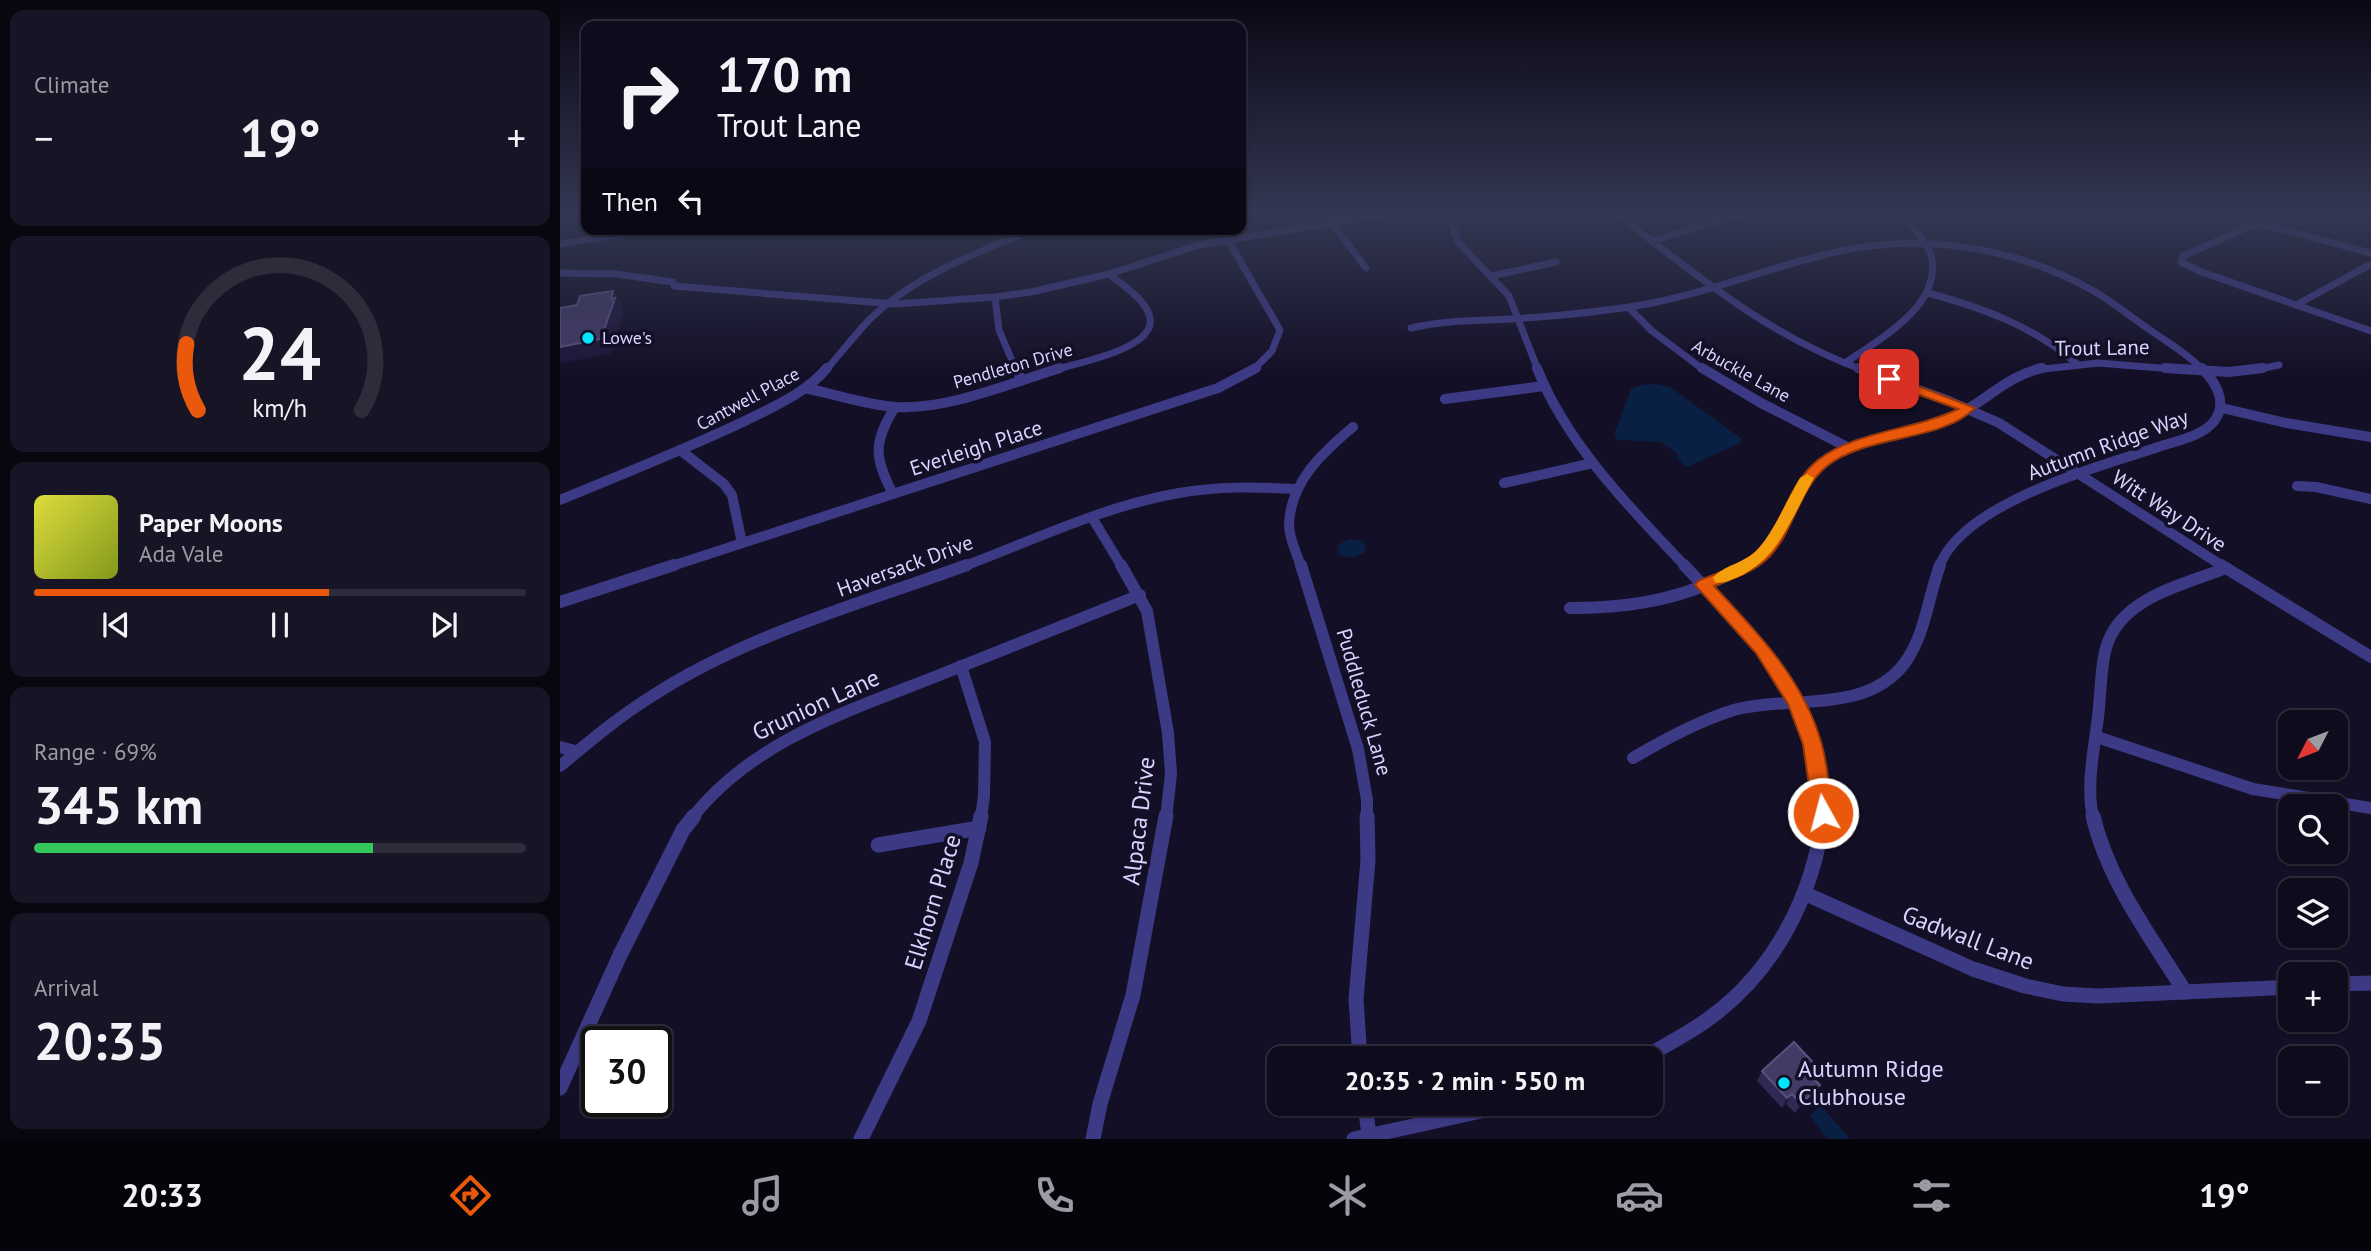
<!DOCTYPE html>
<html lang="en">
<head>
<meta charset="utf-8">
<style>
  :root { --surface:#0e0b1c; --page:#171425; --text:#f1f3f6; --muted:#9b9ba3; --line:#2e2b3b; --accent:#ea580c }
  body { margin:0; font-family:"PT Sans",sans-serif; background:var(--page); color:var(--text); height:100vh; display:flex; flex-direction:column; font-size:26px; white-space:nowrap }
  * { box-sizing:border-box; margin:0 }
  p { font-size:23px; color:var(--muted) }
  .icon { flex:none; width:38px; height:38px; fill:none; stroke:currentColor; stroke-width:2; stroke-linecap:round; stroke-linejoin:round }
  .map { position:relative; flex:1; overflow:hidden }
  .side { display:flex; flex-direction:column; gap:10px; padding:10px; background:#08060f; width:560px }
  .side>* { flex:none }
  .top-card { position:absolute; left:21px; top:21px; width:665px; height:214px; border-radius:14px; box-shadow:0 2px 5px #0004,0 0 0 2px var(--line); background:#0e0b1c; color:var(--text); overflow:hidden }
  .needle { width:46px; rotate:228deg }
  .tools { position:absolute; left:1718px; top:710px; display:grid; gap:14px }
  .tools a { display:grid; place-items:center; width:70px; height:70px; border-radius:14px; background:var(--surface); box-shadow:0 2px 5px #0004,0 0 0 2px var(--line); font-size:35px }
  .speed { position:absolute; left:21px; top:1026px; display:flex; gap:14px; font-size:35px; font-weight:700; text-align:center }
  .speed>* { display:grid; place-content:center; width:91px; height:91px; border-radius:50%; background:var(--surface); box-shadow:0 2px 5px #0004,0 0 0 2px var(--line); line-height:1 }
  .speed .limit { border:4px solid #111; border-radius:10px; background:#fff; color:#111 }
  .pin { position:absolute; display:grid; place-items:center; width:60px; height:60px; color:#fff; margin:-30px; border-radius:14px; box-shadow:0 4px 10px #0006 }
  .me { position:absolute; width:77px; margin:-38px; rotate:353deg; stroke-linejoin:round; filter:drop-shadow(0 0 5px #0008) }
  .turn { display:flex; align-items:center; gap:24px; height:147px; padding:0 21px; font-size:32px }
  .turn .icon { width:91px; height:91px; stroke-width:2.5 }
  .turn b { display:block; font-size:49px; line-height:60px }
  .then { display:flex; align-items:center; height:66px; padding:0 21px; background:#0003; gap:14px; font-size:26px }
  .big { font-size:52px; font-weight:700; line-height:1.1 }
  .side .card { flex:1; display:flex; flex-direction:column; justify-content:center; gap:10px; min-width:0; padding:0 24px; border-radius:14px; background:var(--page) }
  .side .dial { align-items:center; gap:0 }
  .dial svg { height:182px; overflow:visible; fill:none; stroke:var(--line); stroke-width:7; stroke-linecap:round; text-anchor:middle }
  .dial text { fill:var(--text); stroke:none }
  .song { display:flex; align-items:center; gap:21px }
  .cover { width:84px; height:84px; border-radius:10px; background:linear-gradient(135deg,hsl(60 70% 55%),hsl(70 70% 35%)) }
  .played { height:7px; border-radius:4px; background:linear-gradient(90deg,var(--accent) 60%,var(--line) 60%) }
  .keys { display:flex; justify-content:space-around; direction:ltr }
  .heat { display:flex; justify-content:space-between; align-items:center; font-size:38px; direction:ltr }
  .charge { height:10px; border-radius:5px; background:linear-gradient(90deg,#34c759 69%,var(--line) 0) }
  .trip { position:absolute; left:707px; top:1046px; width:396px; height:70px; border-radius:14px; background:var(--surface); box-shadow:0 2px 5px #0004,0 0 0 2px var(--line); font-weight:700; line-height:70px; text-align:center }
  .tabs { display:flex; height:112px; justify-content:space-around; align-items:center; background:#06040b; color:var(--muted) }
  .tabs .icon { width:49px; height:49px }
  .tabs .on { color:var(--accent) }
  .tabs b { font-size:32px; color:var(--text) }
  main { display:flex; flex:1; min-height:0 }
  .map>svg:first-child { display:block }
</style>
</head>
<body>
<main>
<section class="side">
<div class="card"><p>Climate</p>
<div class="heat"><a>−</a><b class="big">19°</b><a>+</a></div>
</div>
<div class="card dial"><svg viewBox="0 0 100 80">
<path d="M14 69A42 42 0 1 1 86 69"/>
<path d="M14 69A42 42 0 0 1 9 40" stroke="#ea580c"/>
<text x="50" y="56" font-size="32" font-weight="700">24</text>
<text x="50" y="72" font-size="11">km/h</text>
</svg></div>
<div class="card">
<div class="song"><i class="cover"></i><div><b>Paper Moons</b><p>Ada Vale</p></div></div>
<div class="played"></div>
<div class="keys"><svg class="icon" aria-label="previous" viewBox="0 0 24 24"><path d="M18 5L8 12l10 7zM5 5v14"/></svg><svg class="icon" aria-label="pause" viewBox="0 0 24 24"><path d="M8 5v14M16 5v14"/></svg><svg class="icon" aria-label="next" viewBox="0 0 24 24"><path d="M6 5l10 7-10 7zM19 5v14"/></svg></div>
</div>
<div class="card"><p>Range · 69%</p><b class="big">345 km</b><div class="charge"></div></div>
<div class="card"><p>Arrival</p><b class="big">20:35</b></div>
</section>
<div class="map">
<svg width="1811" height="1139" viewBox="0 0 1811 1139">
  <rect width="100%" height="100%" fill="#130f26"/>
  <g fill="#0a1f44">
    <polygon points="1096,384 1110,387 1182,439 1180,443 1127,467 1116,457 1119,455 1101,442 1057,440 1054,435 1071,389 1081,385"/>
    <polygon points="788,539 802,541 806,546 805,552 793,558 780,555 777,546"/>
    <polygon points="1259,1107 1263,1108 1290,1139 1268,1139 1250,1116"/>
  </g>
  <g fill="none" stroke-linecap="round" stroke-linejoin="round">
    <g stroke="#3d3a85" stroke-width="7">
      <polyline points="766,215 806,268"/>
      <polyline points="888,215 899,243 949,296 978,370"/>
      <path d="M1058 215C1138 276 1207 335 1303 370"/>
      <polyline points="668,240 720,330 712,351 693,370"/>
      <polyline points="1092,241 1177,215"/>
      <polyline points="0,244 75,232"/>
      <polyline points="1811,253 1702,224 1691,226 1623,256 1621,262 1639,271 1811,331"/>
      <polyline points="0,273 56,274 113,282 114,286 335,304 435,297 471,292 549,274 639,245 819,215"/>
      <polyline points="931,276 996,262"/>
      <path d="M1368 293C1423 308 1473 326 1517 364"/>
      <polyline points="435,297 439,330 456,370"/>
      <polyline points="1736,305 1811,264"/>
      <polyline points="1069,308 1092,331 1144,370"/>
      <path d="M851 328C884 320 917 321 951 319 996 316 1042 312 1087 304 1152 292 1212 266 1276 252 1361 232 1455 247 1532 290 1553 302 1572 318 1593 332 1610 344 1628 354 1643 370"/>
      <path d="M1285 363C1318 340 1379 308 1372 260 1370 246 1358 234 1350 223"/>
      <path d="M266 370C280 354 294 336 309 320 353 276 418 252 475 229"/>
      <path d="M494 370C516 363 596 349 590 318 587 300 562 285 549 274"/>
      <polyline points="1475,370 1538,363 1625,370"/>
      <polyline points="1694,370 1719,365"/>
    </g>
    <g stroke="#3d3a85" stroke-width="10">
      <polyline points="455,368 462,380"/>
      <path d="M977 368C1006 443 1071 509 1126 567"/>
      <polyline points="1142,368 1201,403 1289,448"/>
      <polyline points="1298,368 1389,401 1439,423 1664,567"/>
      <polyline points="1605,368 1669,372 1703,368"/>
      <path d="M245 388C274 394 306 405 336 407 388 410 451 383 500 368"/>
      <polyline points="885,399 984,386"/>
      <polyline points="1662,408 1726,423 1811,437"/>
      <polyline points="120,450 164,484 172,495 182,543"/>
      <polyline points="944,483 1033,463"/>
      <polyline points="1737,486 1756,487 1811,499"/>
      <path d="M333 494C314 457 313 443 335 407"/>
      <path d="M0 500C63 474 126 449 187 420 215 406 247 392 267 368"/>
      <polyline points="533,519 562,567"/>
      <polyline points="109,567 658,388 696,368"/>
      <path d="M402 567C474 540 544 506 619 493 658 486 697 487 736 489"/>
      <path d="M741 567C737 554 729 538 729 525 730 482 763 452 793 427"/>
      <path d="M1184 567C1229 537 1225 496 1260 466 1295 434 1347 437 1389 419 1423 405 1445 376 1482 368"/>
      <path d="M1379 567C1403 502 1537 468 1598 447 1616 441 1644 436 1655 420 1668 401 1655 382 1642 368"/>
    </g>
    <g stroke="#3d3a85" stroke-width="12">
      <polyline points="561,565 587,611 608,733 611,774 606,818"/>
      <polyline points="741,565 798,749 807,800 807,818"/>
      <polyline points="1124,565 1202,648 1237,702 1252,744 1262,818"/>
      <polyline points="1661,565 1811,657"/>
      <polyline points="0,602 114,565"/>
      <path d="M1010 608C1075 608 1130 598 1186 565"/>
      <polyline points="401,666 425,742 424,796 421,818"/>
      <polyline points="1537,737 1693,789 1811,808"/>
      <polyline points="0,747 15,751"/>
      <path d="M1073 758C1105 739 1138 721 1174 710 1228 695 1305 715 1344 664 1365 636 1368 598 1380 565"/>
      <path d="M0 766C29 742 57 718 89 698 185 635 300 604 407 565"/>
      <path d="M132 818C193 740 289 711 377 676 445 649 512 622 580 595"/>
      <path d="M1533 818C1526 785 1534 750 1538 717 1541 694 1540 670 1546 648 1560 597 1624 585 1666 568"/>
    </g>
    <g stroke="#3d3a85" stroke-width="15">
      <path d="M1533 816C1548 881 1591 937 1625 992"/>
      <polyline points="318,845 419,828"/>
      <polyline points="1246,894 1413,969 1465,986 1503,994 1538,996 1731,987"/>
      <polyline points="1776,984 1811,983"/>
      <polyline points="800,1059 796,999 808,860 807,816"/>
      <path d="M1082 1059C1105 1045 1130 1033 1151 1017 1215 970 1254 894 1263 816"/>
      <polyline points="0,1088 60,955 123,830 134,816"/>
      <polyline points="805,1104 809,1135"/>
      <polyline points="301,1139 359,1021 411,863 421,816"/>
      <polyline points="533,1139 540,1104 573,995 606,816"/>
      <polyline points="794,1139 953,1104"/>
    </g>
  </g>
  <polygon fill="#312854" points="1202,1071 1254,1078 1254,1095 1235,1113 1226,1104 1222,1108 1197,1081"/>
  <g fill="#1d163a">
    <polygon points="53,291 62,304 61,307 64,312 51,354 0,363 0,347 51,299"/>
    <polygon points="1260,1085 1254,1095 1235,1113 1241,1104"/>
    <polygon points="1232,1094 1226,1104 1222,1108 1227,1098"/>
  </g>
  <g fill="#433a66" stroke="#5a527e" stroke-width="2">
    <polygon points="53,291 51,299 55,298 41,339 0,347 0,308 17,305 20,296"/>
    <polygon points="1234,1042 1259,1069 1251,1076 1260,1085 1241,1104 1232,1094 1227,1098 1202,1071"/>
  </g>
  <linearGradient id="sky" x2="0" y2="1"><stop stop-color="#0a0815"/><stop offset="0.57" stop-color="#333752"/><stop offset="1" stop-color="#333752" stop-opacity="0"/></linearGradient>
  <rect width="1811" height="375" fill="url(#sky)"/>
  <path fill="#ea580c" stroke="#983908" stroke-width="2" d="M1329 375 1415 408C1382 442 1307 434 1267 466 1238 490 1235 529 1210 556 1195 572 1174 578 1154 586 1198 633 1243 679 1261 742 1268 765 1269 790 1273 813L1270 819 1263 821 1256 819 1253 813 1243 744 1228 704 1196 653 1135 585 1138 581C1159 572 1183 566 1199 549 1224 523 1228 484 1258 460 1295 431 1355 430 1398 409L1324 382 1322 379Z"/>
  <path fill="#f59e0b" d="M1247 474 1254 478C1232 517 1218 560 1176 578 1168 581 1163 584 1155 582L1153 578C1163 565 1186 563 1198 549 1213 533 1228 498 1240 478Z"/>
  <g fill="#00e5ff" stroke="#130f26" stroke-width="2.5">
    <circle cx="28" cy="338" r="7"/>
    <circle cx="1224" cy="1083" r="7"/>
  </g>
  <g text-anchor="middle" stroke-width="7" stroke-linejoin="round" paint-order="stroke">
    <g font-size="18" fill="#d9d4ff" stroke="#130f26" text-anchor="start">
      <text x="42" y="344">Lowe's</text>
    </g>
    <g font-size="18" fill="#d9d4ff" stroke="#130f26">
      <text transform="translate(453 366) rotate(-16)" y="6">Pendleton Drive</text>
      <text transform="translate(1181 371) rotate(29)" y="6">Arbuckle Lane</text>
      <text transform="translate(188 399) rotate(-28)" y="6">Cantwell Place</text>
    </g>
    <g font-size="21" fill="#d9d4ff" stroke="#130f26">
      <text transform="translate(1542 348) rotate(-1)" y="7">Trout Lane</text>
      <text transform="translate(1548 445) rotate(-20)" y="7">Autumn Ridge Way</text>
      <text transform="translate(416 448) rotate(-18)" y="7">Everleigh Place</text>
      <text transform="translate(1609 511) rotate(33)" y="7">Witt Way Drive</text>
      <text transform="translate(345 566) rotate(-20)" y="7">Haversack Drive</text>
      <text transform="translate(804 702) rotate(74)" y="7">Puddleduck Lane</text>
    </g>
    <g font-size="24" fill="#d9d4ff" stroke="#130f26">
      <text transform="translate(256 705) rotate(-25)" y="8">Grunion Lane</text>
      <text transform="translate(579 821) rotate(-83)" y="8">Alpaca Drive</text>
      <text transform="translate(373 902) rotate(-73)" y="8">Elkhorn Place</text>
      <text transform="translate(1408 938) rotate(21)" y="8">Gadwall Lane</text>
    </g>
    <g font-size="24" fill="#d9d4ff" stroke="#130f26" text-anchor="start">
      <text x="1238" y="1077">Autumn Ridge<tspan x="1238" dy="28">Clubhouse</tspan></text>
    </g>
  </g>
</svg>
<div class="tools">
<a><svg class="needle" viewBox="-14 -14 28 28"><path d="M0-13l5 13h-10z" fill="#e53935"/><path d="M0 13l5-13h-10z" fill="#9b9ba3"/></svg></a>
<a><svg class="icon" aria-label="search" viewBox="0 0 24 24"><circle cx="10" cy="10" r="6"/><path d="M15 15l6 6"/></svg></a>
<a><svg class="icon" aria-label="layers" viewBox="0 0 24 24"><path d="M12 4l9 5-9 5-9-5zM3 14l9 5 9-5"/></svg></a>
<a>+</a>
<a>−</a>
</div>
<div class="speed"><div class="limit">30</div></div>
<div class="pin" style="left:1329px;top:379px;background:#d93025"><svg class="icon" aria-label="arrive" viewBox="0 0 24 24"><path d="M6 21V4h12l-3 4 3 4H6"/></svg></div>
<svg class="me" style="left:1263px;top:813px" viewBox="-20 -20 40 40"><circle r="17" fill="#ea580c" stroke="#fff" stroke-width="3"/><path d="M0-11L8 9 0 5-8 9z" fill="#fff"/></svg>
<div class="trip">20:35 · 2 min · 550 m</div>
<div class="top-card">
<div class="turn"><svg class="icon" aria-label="right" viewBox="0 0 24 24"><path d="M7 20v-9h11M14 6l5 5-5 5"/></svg><div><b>170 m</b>Trout Lane</div></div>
<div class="then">Then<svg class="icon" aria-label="left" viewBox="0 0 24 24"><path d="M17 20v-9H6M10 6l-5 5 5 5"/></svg></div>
</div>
</div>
</main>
<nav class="tabs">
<b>20:33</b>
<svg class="icon on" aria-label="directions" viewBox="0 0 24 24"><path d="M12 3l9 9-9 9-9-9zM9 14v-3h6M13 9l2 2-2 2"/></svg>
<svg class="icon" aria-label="music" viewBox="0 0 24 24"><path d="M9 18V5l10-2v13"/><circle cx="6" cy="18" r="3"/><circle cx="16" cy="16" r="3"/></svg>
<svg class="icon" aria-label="phone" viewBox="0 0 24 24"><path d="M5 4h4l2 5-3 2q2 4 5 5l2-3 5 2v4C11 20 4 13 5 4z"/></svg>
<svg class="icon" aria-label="climate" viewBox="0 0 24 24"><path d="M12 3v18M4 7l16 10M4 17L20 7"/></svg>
<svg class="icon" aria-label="car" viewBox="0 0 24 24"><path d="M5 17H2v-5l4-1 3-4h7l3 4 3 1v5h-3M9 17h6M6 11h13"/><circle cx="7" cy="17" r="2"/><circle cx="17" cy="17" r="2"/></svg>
<svg class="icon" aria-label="filters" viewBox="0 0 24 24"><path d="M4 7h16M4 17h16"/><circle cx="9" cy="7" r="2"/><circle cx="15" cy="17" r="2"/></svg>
<b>19°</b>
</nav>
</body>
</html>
